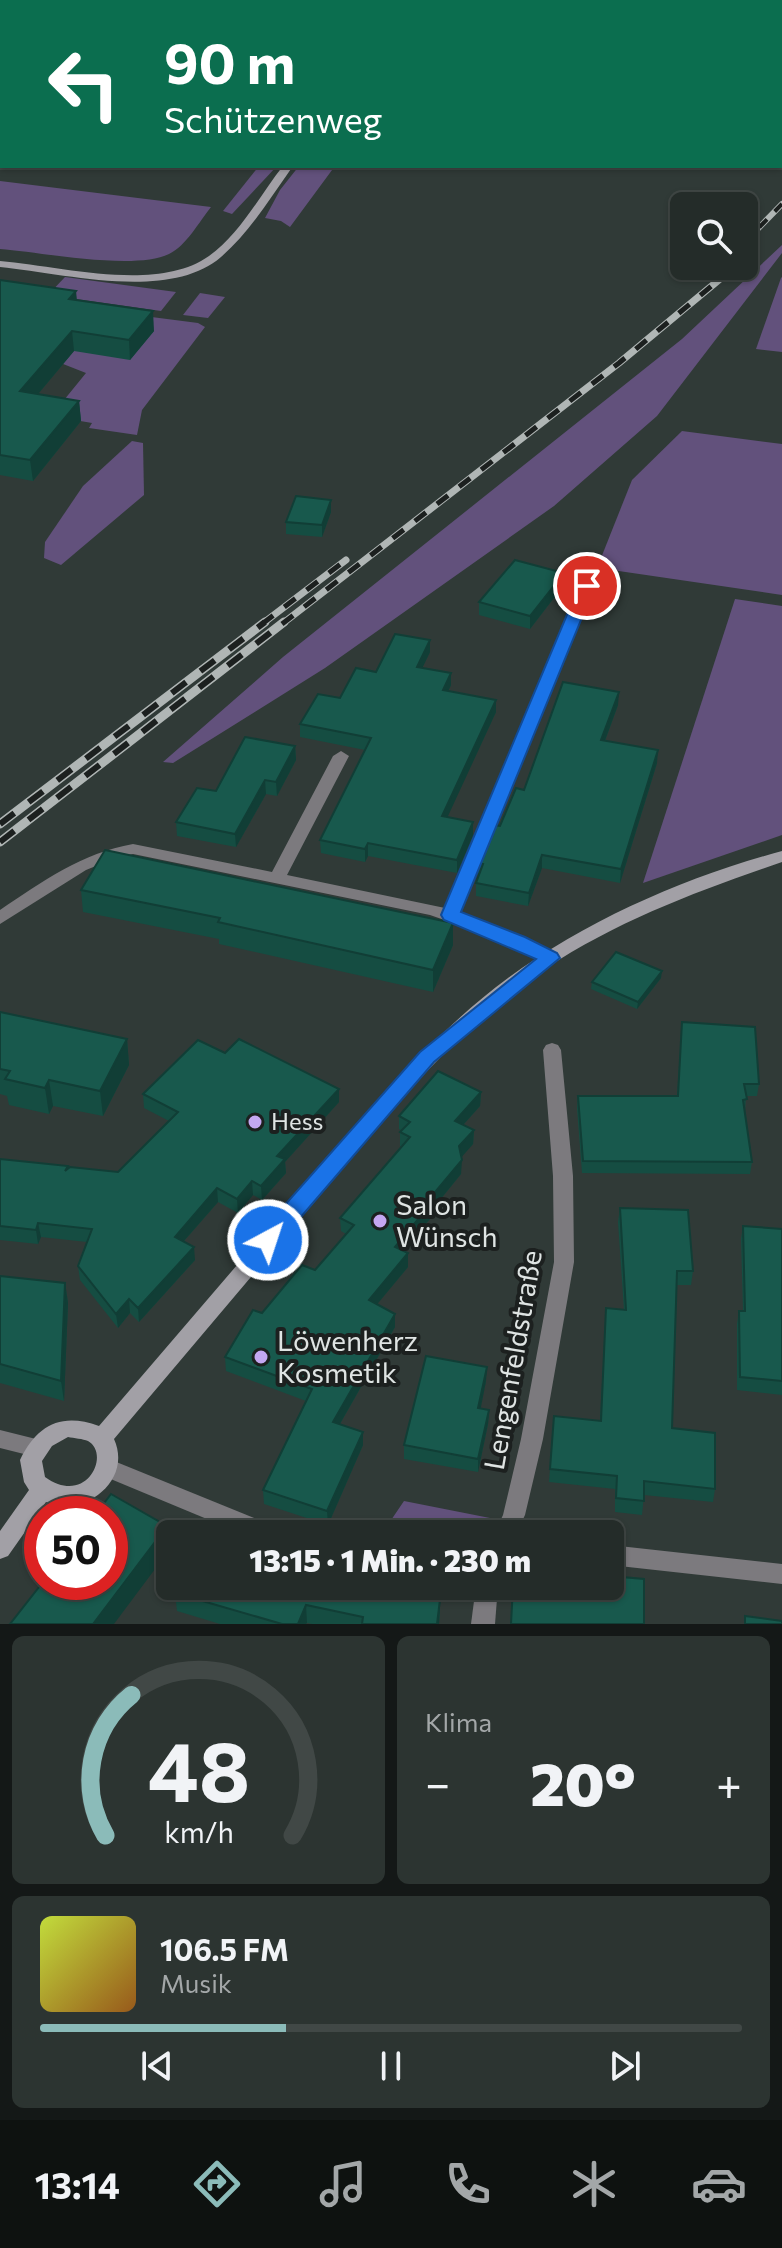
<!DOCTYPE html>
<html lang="de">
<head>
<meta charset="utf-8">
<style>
  :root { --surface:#242c29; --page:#2c3431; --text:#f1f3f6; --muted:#a3a7a8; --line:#414846; --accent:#8bbbb9 }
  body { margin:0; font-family:Commissioner,sans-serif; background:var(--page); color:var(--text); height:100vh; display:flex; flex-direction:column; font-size:30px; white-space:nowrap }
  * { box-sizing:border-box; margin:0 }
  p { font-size:26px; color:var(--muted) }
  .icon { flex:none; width:44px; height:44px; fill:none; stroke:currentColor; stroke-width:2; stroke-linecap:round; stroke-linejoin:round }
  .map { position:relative; height:1624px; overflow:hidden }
  .panel { display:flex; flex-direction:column; gap:12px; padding:12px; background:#141817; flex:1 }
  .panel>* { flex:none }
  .banner { position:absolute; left:0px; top:0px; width:782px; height:168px; box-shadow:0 2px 6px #0004,0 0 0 2px var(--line); background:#0b6e4f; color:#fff; overflow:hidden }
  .controls { position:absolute; left:670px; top:192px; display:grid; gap:16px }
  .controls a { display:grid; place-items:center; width:88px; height:88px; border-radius:12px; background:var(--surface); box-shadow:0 2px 6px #0004,0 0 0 2px var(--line); font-size:40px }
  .speed { position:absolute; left:24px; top:1496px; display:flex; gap:16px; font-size:40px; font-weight:700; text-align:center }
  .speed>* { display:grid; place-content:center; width:104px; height:104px; border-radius:50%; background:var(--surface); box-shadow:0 2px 6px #0004,0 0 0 2px var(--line); line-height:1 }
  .speed .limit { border:12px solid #d22; background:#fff; color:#111 }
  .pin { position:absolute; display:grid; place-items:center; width:68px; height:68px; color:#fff; margin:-34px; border:4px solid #fff; border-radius:50%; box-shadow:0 2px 8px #0007 }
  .me { position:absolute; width:88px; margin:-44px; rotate:40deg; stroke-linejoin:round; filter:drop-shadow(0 0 6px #0008) }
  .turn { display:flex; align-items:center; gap:28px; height:168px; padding:0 32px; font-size:36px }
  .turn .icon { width:104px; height:104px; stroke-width:2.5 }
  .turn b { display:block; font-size:56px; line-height:68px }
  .big { font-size:60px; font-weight:800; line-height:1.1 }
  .panel .card { flex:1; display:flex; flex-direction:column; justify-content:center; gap:12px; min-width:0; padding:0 28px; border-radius:12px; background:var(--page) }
  .panel .dial { align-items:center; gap:0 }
  .dial svg { height:208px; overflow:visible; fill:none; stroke:var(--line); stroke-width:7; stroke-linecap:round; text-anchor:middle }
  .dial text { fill:var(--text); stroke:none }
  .song { display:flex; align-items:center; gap:24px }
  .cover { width:96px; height:96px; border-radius:12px; background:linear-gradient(135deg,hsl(70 70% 55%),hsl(30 70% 35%)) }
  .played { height:8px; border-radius:4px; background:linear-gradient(90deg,var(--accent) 35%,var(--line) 35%) }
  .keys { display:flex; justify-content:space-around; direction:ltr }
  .heat { display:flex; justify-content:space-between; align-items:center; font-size:44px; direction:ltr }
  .panel .tiles { flex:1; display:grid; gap:12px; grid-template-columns:1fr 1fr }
  .card:last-child { grid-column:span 2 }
  .trip { position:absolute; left:156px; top:1520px; width:468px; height:80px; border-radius:12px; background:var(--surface); box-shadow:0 2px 6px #0004,0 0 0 2px var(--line); font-weight:800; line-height:80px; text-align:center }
  .menu { display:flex; height:128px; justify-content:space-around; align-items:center; background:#0e1210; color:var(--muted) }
  .menu .icon { width:56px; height:56px }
  .menu .current { color:var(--accent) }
  .menu b { font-size:36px; color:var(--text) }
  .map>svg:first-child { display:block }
</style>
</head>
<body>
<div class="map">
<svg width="782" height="1624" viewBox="0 0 782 1624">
  <rect width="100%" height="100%" fill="#303a37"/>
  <g fill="#62517c">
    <polygon points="0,0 408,0 2,2 0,30"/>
    <polygon points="259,166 277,166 232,214 223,211"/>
    <polygon points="299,166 335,166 290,227 281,221 265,218 280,190"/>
    <path d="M0 181 211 207C199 222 186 246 169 254 134 271 41 252 0 249Z"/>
    <polygon points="782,245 782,253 657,416 554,506 325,668 173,763 163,762 283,657 682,339"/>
    <polygon points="65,277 176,292 161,311 48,295"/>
    <polygon points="782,277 782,352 756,349 781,278"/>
    <polygon points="200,293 225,297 208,318 183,315"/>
    <polygon points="136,315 198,323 205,327 142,410 137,435 89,428 92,423 51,416 86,373 58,362 62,346"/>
    <polygon points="682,431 782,444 782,595 605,569 599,563 632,480"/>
    <polygon points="132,441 143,443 144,495 61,565 44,558 45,542 83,486"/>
    <polygon points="735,599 782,606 782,835 643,883"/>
    <polygon points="404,1501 490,1518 488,1531 484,1534 440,1530 383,1532"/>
  </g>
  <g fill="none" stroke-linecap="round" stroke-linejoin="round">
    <g fill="#7c7a7e" fill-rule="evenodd">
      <path d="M587 582 594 586 459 913 494 925 556 954 559 958 556 962H544L482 933 430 915 133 854 118 857 86 870 0 924V910C43 881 82 853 133 844L272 872 333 756 341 751 349 756 287 875 445 908 580 586Z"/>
      <polygon points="552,1043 558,1045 561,1050 573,1176 574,1262 543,1439 525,1515 516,1534 494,1534 503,1515 521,1439 554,1262 553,1176 543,1050 546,1045"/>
      <polygon points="0,1430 44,1441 47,1448 44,1455 36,1457 0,1448"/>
      <polygon points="109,1459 276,1527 279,1534 243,1534 101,1475 98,1468 101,1461"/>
      <polygon points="610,1545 782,1564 782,1584 610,1565"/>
      <polygon points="476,1586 498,1586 495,1624 471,1624"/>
    </g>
    <g fill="#a2a0a6" fill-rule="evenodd">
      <rect x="780" y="104" width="2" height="6"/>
      <path d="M283 166H293C271 197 250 232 221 257 169 302 63 273 0 267V261C61 266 157 293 209 256 240 234 260 195 283 166Z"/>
      <path d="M782 851V862C700 890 619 920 546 968 456 1028 390 1112 321 1194 252 1276 183 1357 114 1439 133 1481 84 1518 46 1502L8 1556 0 1559V1531L29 1490 24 1482 20 1460C37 1425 61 1412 99 1426 169 1344 239 1263 309 1181 371 1109 431 1035 508 978 589 919 686 877 782 851ZM68 1437C74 1438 83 1439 88 1441 111 1454 87 1507 45 1477L42 1461 52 1446Z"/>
    </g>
    <defs>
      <g id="rail-far2">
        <polyline points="744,243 782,204"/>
        <polyline points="723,276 735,266"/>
      </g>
      <g id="rail-far1">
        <polyline points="262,624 346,560"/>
        <polyline points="282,624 619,363 726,274"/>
      </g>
      <g id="rail">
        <polyline points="0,824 265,622"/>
        <polyline points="0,842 284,622"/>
      </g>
    </defs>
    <use href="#rail-far2" stroke="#b0b6b5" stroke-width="6"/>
    <use href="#rail-far1" stroke="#b0b6b5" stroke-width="7"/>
    <use href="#rail" stroke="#b0b6b5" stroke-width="9"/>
    <use href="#rail-far2" stroke="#1c201f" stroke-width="4" stroke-dasharray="11" stroke-linecap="butt"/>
    <use href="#rail-far1" stroke="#1c201f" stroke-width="5" stroke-dasharray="14" stroke-linecap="butt"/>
    <use href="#rail" stroke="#1c201f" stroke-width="6" stroke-dasharray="18" stroke-linecap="butt"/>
  </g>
  <g fill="#154d42">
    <polygon points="0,280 77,300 154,331 130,360 74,351 38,394 79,401 81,421 33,481 0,475"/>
    <polygon points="331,500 331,512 322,537 286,534 286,522"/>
    <polygon points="564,573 563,586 530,629 479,615 479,602"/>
    <polygon points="430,652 422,668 451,685 448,691 496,712 447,817 473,822 473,835 457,873 368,856 365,862 321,853 320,840 365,750 300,737 300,724 376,672"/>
    <polygon points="618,705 605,741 657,763 620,883 542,868 528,906 476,896 476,883 478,877 478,863 524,790"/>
    <polygon points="295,746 296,760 277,796 266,794 236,847 177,836 176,822 216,791"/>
    <polygon points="81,890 453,923 453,945 433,992 219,944 219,939 83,912"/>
    <polygon points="661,978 637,1009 591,989 592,982"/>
    <polygon points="0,1012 127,1039 129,1065 103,1116 53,1106 49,1114 9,1105 7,1096 0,1094"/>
    <polygon points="682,1022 759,1084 757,1096 746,1096 745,1112 752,1162 750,1174 582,1173 577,1108 578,1096 677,1096"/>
    <polygon points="225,1053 339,1102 285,1162 286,1173 262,1200 253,1195 238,1213 218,1202 184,1241 195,1260 139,1322 130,1313 118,1328 80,1280 78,1266 87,1242 41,1237 38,1244 0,1240 0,1159 68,1168 118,1172 169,1121 144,1108 143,1094"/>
    <polygon points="481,1092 480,1106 463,1125 474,1130 473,1144 461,1157 461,1174 435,1206 435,1213 403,1251 408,1267 377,1304 395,1314 395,1327 340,1424 363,1432 363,1445 328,1525 264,1504 263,1490 306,1401 226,1371 225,1357 262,1313 315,1270 346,1234 341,1231 340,1218 402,1147 400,1146 400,1132 402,1131 399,1129 399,1116"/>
    <polygon points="620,1208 693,1271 691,1285 676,1285 672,1428 715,1489 713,1502 644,1495 642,1515 615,1512 615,1489 549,1482 554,1416 600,1421 606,1308 624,1310 618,1222"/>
    <polygon points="743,1226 782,1229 782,1395 737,1390 737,1324 739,1311 743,1311 741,1239"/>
    <polygon points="0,1276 65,1283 68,1303 64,1401 0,1383"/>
    <polygon points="486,1381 480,1409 489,1410 488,1424 478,1472 404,1459 404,1445"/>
    <polygon points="175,1593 440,1609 439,1624 312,1624 307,1623 306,1624 220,1624 177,1611"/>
  </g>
  <g fill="#113e36">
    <polygon points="76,291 78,311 69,299"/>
    <polygon points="153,311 154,331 130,360 129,340"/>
    <polygon points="72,331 74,351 23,412 20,391"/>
    <polygon points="79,401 81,421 33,481 30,460"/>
    <polygon points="331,500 331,512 322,537 322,525"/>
    <polygon points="564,573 563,586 530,629 530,616"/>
    <polygon points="430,640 430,652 417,679 417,667"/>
    <polygon points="451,673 451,685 443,702 443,690"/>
    <polygon points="619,692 618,705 600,754 601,740"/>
    <polygon points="496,700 496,712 442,829 442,816"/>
    <polygon points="295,746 296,760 277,796 276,782"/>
    <polygon points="658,750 657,763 620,883 621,869"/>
    <polygon points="265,780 266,794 236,847 235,834"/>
    <polygon points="473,822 473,835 457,873 457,860"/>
    <polygon points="368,843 368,856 365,862 365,849"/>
    <polygon points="542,855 542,868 528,906 529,893"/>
    <polygon points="453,923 453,945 433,992 433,970"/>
    <polygon points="662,971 661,978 637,1009 638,1002"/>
    <polygon points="127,1039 129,1065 103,1116 100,1091"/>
    <polygon points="49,1080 53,1106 49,1114 45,1088"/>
    <polygon points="339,1089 339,1102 285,1162 286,1173 262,1200 261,1186 277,1156"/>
    <polygon points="481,1092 480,1106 455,1134 455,1121"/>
    <polygon points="474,1130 473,1144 459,1160 459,1146"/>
    <polygon points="462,1160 461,1174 435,1206 435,1213 395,1260 395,1247 431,1197"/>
    <polygon points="252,1181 253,1195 238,1213 237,1199"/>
    <polygon points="217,1188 218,1202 176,1250 175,1237"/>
    <polygon points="38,1223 41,1237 38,1244 36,1230"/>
    <polygon points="194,1247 195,1260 139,1322 138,1308"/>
    <polygon points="408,1253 408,1267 369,1314 369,1300"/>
    <polygon points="65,1283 68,1303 64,1401 61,1381"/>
    <polygon points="129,1299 130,1313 118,1328 116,1314"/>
    <polygon points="395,1314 395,1327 333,1436 333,1422"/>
    <polygon points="487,1367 486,1381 478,1422 478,1408"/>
    <polygon points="489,1410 488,1424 478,1472 478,1459"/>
    <polygon points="363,1432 363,1445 328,1525 327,1511"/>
    <polygon points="167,1526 170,1549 114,1624 93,1624"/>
    <polygon points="441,1591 439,1624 437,1624"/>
    <polygon points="306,1605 307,1623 306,1624 298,1624"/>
  </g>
  <g fill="#18594d" stroke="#113e36" stroke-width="2">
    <polygon points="0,280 76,291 69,299 153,311 129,340 72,331 20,391 79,401 30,460 0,455"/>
    <polygon points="296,496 331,500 322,525 286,522"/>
    <polygon points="515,560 564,573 530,616 479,602"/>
    <polygon points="395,634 430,640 417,667 451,673 443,690 496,700 442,816 473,822 457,860 368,843 365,849 320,840 371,738 300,724 318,694 340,698 356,668 376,672"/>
    <polygon points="563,682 619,692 601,740 658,750 621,869 542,855 529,893 476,883 483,864 478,863 494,825 500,826 516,788 524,790"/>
    <polygon points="245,737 295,746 276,782 265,780 235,834 176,822 197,788 216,791"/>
    <polygon points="105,850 453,923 433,970 218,922 220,918 81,890"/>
    <polygon points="616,952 662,971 638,1002 592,982"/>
    <polygon points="0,1012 127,1039 100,1091 49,1080 45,1088 5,1079 10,1071 0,1069"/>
    <polygon points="682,1022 755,1027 759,1084 744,1084 747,1099 743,1100 752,1162 583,1161 578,1096 678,1096"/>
    <polygon points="239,1039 339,1089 277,1156 285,1159 261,1186 252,1181 237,1199 217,1188 175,1237 194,1247 138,1308 129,1299 116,1314 78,1266 92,1229 38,1223 36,1230 0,1226 0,1159 68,1166 65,1171 70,1167 118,1172 178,1112 143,1094 198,1040 225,1053"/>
    <polygon points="438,1071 481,1092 455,1121 474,1130 459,1146 462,1160 431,1197 435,1199 395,1247 408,1253 369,1300 395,1314 333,1422 363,1432 327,1511 263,1490 312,1389 225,1357 253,1310 262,1313 302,1265 315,1270 354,1225 340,1218 410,1137 400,1132 410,1122 399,1116"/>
    <polygon points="620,1208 688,1210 693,1271 677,1271 672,1428 715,1433 715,1489 644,1481 644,1501 616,1498 617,1476 550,1469 554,1416 601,1421 606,1308 626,1310"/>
    <polygon points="743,1226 782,1229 782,1381 740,1377 739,1311 745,1311"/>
    <polygon points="0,1276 65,1283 61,1381 0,1364"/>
    <polygon points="426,1356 487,1367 478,1408 489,1410 478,1459 404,1445"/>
    <polygon points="111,1494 167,1526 93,1624 10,1624 43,1582 110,1582 110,1514 96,1514"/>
    <polygon points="203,1526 236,1534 200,1534"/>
    <polygon points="610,1576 644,1579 644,1624 511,1624 513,1586 610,1586"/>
    <polygon points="178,1586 410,1586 441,1591 437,1624 362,1624 363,1617 306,1605 298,1624 282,1624 175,1593"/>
    <polygon points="745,1616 782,1621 782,1624 745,1624"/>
  </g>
  <polygon fill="#1a73e8" stroke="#114b97" stroke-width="2" points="587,581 595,586 461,912 525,937 557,953 560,958 434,1062 276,1246 268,1248 260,1246 257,1240 260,1233 420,1052 536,959 444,920 441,915 579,586"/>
  <g fill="#c4a7f1" stroke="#1c201f" stroke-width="3">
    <circle cx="255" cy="1122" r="8"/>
    <circle cx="380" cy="1221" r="8"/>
    <circle cx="261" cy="1357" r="8"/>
  </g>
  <g text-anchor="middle" stroke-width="8" stroke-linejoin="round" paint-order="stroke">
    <g font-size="24" fill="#dfe4e3" stroke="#1c201f" text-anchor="start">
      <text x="271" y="1130">Hess</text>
    </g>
    <g font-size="28" fill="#dfe4e3" stroke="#1c201f" text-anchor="start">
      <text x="396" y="1215">Salon<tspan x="396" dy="32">Wünsch</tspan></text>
      <text x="277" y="1351">Löwenherz<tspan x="277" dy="32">Kosmetik</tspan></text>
    </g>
    <g font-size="28" fill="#dfe4e3" stroke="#1c201f">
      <text transform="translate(513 1360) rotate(-80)" y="10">Lengenfeldstraße</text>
    </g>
  </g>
</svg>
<div class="controls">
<a><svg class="icon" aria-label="search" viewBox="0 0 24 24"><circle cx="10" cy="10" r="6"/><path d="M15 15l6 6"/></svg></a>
</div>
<div class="speed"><div class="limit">50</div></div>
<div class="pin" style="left:587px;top:586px;background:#d93025"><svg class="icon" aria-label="arrive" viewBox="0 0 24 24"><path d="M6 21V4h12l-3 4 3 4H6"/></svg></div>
<svg class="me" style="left:268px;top:1240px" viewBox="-20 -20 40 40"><circle r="17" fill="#1a73e8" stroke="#fff" stroke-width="3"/><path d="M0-11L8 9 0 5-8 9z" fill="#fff"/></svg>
<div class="trip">13:15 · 1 Min. · 230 m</div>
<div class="banner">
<div class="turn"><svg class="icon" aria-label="left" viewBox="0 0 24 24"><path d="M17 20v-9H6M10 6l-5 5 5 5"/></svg><div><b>90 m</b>Schützenweg</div></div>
</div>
</div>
<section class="panel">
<div class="tiles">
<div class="card dial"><svg viewBox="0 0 100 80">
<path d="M14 69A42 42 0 1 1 86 69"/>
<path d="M14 69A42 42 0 0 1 24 15" stroke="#8bbbb9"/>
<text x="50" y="56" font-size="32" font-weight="700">48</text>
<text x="50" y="72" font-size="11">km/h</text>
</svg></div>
<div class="card"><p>Klima</p>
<div class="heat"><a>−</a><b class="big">20°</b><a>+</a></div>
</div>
<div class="card">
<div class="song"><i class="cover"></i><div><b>106.5 FM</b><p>Musik</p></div></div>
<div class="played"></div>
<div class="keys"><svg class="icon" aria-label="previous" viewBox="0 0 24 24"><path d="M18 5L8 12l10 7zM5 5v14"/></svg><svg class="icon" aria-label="pause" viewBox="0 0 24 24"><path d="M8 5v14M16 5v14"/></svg><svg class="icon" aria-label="next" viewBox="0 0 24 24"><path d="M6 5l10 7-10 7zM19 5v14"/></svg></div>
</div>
</div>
</section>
<nav class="menu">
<b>13:14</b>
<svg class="icon current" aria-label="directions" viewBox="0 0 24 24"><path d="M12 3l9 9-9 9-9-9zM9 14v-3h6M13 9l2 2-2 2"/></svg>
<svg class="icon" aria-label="music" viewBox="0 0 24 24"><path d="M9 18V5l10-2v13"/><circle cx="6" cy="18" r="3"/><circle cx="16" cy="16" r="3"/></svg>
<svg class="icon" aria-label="phone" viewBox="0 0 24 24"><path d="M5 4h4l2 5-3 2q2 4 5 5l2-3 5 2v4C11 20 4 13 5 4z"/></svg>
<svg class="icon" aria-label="climate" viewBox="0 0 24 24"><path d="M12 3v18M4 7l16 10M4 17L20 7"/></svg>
<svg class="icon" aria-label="car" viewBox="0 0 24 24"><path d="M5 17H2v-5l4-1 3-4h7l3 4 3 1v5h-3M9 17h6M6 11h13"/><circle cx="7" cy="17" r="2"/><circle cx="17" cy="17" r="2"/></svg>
</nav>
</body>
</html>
